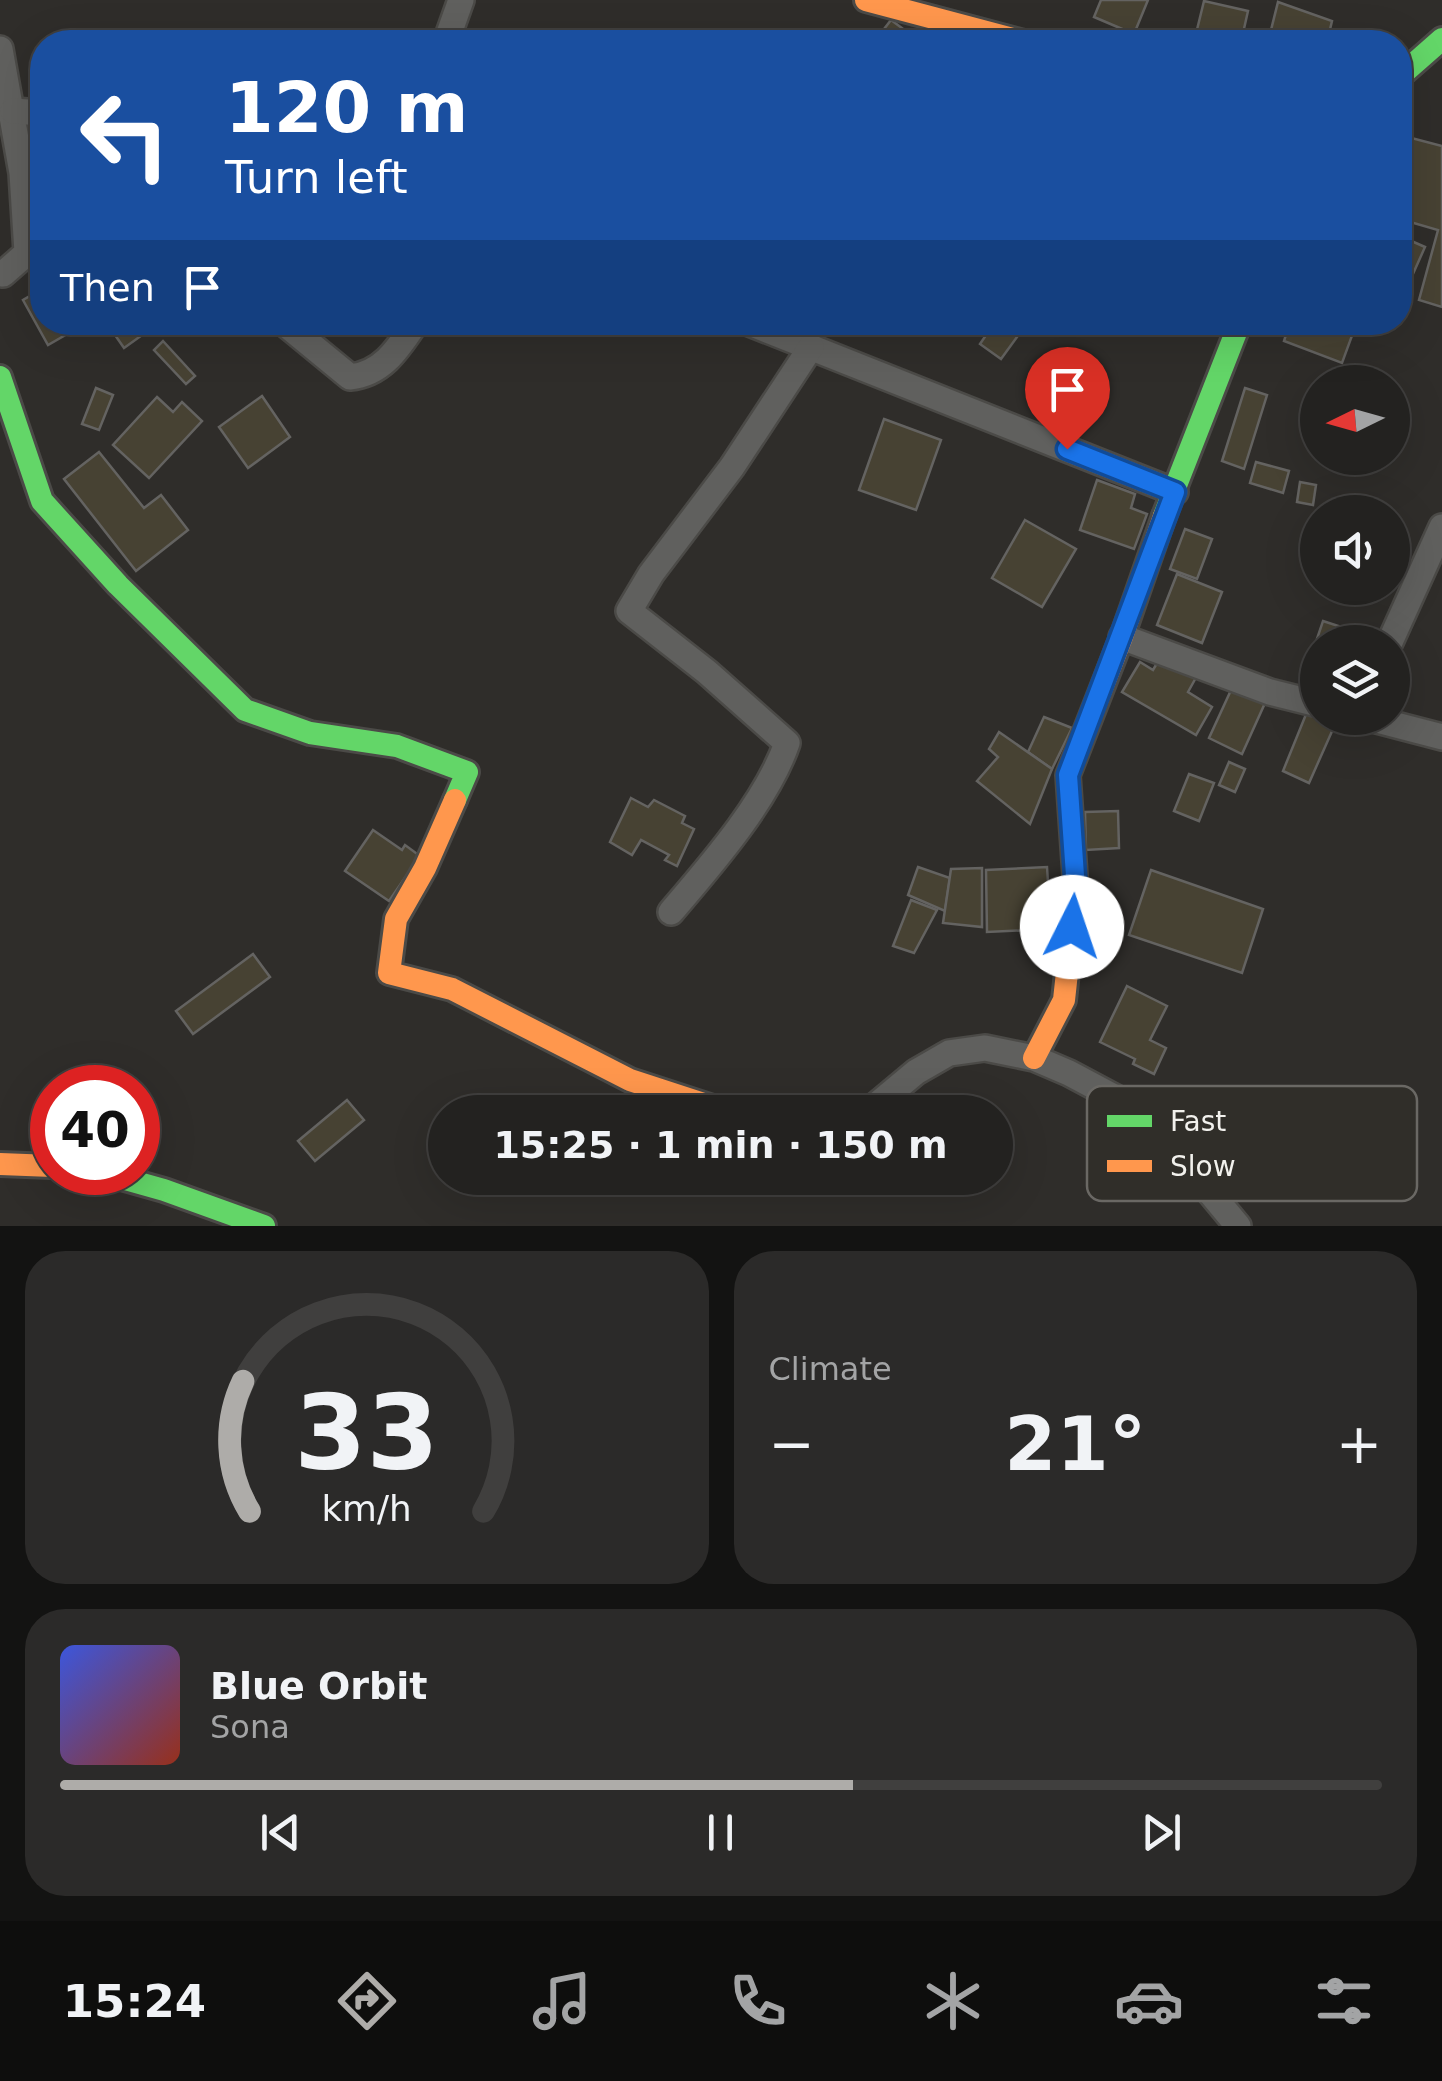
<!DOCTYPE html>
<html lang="en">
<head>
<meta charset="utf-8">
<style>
  :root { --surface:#232220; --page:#2b2a29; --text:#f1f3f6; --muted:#a3a4a5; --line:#403f3e; --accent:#aeaca9 }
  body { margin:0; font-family:"DejaVu Sans",sans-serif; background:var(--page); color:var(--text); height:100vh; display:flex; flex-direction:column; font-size:38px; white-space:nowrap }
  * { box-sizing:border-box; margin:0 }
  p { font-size:32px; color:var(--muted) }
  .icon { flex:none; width:55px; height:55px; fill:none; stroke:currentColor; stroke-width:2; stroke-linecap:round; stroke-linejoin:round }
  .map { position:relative; height:1226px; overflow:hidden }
  .sheet { display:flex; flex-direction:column; gap:25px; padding:25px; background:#131312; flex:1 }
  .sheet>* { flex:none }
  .hud { position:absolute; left:30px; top:30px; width:1382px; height:305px; border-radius:40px; box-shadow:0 10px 40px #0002,0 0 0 2px var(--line); background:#1a4fa0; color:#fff; overflow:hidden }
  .needle { width:65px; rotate:265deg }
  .tools { position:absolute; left:1300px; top:365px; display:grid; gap:20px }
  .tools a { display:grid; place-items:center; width:110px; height:110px; border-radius:50%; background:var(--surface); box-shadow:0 10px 40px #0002,0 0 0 2px var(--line); font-size:50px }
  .speed { position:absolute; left:30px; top:1065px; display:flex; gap:20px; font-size:50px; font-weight:700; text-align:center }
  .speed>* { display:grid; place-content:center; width:130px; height:130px; border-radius:50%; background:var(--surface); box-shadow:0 10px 40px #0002,0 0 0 2px var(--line); line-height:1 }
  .speed .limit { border:15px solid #d22; background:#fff; color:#111 }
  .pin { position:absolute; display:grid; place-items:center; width:85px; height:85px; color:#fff; margin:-102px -42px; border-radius:50% 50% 50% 0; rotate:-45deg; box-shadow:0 0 10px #0007 }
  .pin .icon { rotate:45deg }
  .me { position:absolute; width:110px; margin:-55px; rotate:4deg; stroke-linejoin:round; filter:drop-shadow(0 0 8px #0008) }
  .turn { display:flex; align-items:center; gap:35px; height:210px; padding:0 30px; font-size:45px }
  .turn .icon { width:130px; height:130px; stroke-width:2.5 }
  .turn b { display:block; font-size:70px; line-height:85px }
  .then { display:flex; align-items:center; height:95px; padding:0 30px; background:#0003; gap:20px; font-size:38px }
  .big { font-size:75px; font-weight:700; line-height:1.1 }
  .sheet .card { flex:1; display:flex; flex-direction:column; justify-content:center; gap:15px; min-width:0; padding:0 35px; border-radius:40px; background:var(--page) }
  .sheet .dial { align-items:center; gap:0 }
  .dial svg { height:260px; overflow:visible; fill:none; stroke:var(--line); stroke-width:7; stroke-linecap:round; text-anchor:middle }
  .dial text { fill:var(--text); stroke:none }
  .song { display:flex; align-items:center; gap:30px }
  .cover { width:120px; height:120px; border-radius:15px; background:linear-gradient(135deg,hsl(230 70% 55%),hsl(10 70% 35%)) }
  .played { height:10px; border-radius:5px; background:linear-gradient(90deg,var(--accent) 60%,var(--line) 60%) }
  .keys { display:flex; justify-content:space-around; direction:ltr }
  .heat { display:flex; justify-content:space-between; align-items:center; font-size:55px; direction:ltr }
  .sheet .tiles { flex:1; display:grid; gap:25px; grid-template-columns:1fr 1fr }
  .card:last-child { grid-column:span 2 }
  .trip { position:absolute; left:428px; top:1095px; width:585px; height:100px; border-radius:50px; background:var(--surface); box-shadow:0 10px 40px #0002,0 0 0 2px var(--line); font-weight:700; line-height:100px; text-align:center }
  .tabs { display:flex; height:160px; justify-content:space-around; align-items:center; background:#0e0e0d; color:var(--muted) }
  .tabs .icon { width:70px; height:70px }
  .tabs .selected { color:var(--accent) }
  .tabs b { font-size:45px; color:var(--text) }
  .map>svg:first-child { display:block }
</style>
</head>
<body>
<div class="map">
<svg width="1442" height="1226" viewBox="0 0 1442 1226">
  <rect width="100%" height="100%" fill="#2f2d2a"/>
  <g fill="#474233" stroke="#646361" stroke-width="2.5">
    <polygon points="1101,0 1148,0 1134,34 1094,17"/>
    <polygon points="1204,1 1248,11 1241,42 1194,42"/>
    <polygon points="1278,2 1332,21 1327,42 1268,42"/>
    <polygon points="891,20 910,34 904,42 874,42"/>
    <polygon points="1400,135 1442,146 1442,307 1419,300 1438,230 1400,219"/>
    <polygon points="1400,236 1425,247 1404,294 1400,292"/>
    <polygon points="42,289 42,322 88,322 48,345 23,300"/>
    <polygon points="106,322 138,322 145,333 124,348"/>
    <polygon points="995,322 1028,322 1001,359 980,344"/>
    <polygon points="1290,322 1357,322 1342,363 1284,341"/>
    <polygon points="163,341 195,376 186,384 154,350"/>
    <polygon points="96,388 113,395 99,430 82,424"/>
    <polygon points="1245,388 1267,395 1244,469 1222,461"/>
    <polygon points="262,396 290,437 248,468 219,427"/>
    <polygon points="157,397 173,412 182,402 202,421 149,478 113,445"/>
    <polygon points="884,419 941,440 916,510 859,490"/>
    <polygon points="99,452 144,508 161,495 188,530 136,571 64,479"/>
    <polygon points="1256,462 1289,471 1283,493 1250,483"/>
    <polygon points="1097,480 1135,494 1131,508 1147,514 1134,549 1080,530"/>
    <polygon points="1300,482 1316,485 1313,505 1297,502"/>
    <polygon points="1025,520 1076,549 1042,607 992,578"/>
    <polygon points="1185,529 1212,539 1197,579 1170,569"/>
    <polygon points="1177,574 1222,592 1202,643 1157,625"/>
    <polygon points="1323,621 1378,639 1377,642 1318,642 1318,692 1301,686"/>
    <polygon points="1163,653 1198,674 1188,692 1212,707 1196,735 1122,692 1140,662 1153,670"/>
    <polygon points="1232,688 1265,703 1242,754 1209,738"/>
    <polygon points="1309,707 1318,711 1318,718 1337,720 1309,783 1283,771"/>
    <polygon points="1044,717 1072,728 1052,769 1028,752"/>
    <polygon points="999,732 1052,769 1030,824 977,781 998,757 989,749"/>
    <polygon points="1229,762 1245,769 1235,792 1219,785"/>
    <polygon points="1189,774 1214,783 1199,821 1174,811"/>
    <polygon points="631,798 648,807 654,800 685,816 682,823 694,829 677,866 665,860 669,855 641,840 632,855 610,842"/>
    <polygon points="1118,811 1119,848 1086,850 1085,812"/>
    <polygon points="373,830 402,850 405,845 420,856 389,901 345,871"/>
    <polygon points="918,867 950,878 945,911 908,895"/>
    <polygon points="1047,867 1051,929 987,932 986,870"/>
    <polygon points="982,868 982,927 943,923 951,869"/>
    <polygon points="1151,870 1263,909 1242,973 1129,935"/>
    <polygon points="911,900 937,910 914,953 893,946"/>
    <polygon points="253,954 270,977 193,1034 176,1011"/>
    <polygon points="1127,986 1167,1006 1150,1040 1166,1048 1154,1074 1133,1064 1135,1059 1100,1042"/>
    <polygon points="347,1100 364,1120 315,1161 298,1141"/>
  </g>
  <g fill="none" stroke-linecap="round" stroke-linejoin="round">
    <defs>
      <g id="street">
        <polyline points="446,42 461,0"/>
        <polyline points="0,49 22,173 27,253 3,274"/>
        <polyline points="13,111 42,113"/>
        <path d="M283 322 350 377C383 374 399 347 416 322"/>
        <polyline points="747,322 1175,492"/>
        <polyline points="1122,637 1270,692 1318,704"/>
        <polyline points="1390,642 1442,527"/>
        <polyline points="1369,718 1442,737"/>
        <path d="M671 912C711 865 767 801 787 743L707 672 629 611 651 574 732 467 811 347"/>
        <polyline points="868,1112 916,1072 949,1053 985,1048 1034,1058 1069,1073 1144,1113 1238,1226"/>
      </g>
      <g id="fast">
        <polyline points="1400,76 1442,39"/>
        <polyline points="0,377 42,501 118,585 245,710 310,733 397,746 467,772 455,800"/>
        <polyline points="1164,516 1240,322"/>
        <polyline points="100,1172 164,1190 264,1226"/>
      </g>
      <g id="slow">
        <polyline points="866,0 1024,42"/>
        <polyline points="455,800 425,868 396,919 389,973 452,989 630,1080 728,1112"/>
        <polyline points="1034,1058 1064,1000 1076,890 1068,775 1122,637 1164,516"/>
        <polyline points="0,1164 52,1166"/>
      </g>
    </defs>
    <use href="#street" stroke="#4b4a47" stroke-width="30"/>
    <use href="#fast" stroke="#4b4a47" stroke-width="28"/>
    <use href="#slow" stroke="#4b4a47" stroke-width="28"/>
    <use href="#street" stroke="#60605e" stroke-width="25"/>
    <use href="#fast" stroke="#63d668" stroke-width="22"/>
    <use href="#slow" stroke="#ff974d" stroke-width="22"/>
  </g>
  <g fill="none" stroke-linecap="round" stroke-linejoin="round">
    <defs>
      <polyline id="route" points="1067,449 1175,492 1068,775 1076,890 1072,927"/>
    </defs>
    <use href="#route" stroke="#114b97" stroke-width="25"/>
    <use href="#route" stroke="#1a73e8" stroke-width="18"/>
  </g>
  <rect x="1087" y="1086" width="330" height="115" rx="15" fill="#302e29" stroke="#6a6864" stroke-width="2.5"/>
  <rect x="1107" y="1115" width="45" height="12" fill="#63d668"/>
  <rect x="1107" y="1160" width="45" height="12" fill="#ff974d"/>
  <g font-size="28" fill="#f2f1ed">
    <text x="1170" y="1131">Fast</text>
    <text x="1170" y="1176">Slow</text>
  </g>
</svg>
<div class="tools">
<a><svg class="needle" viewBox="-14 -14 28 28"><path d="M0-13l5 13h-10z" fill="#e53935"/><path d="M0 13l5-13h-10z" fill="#a3a4a5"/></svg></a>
<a><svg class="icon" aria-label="sound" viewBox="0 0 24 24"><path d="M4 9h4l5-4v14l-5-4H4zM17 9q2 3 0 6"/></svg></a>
<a><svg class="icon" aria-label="layers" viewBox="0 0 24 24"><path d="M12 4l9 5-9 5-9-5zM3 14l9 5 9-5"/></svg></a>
</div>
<div class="speed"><div class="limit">40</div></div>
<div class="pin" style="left:1067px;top:449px;background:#d93025"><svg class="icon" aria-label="arrive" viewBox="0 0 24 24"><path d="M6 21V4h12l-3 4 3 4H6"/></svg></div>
<svg class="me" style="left:1072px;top:927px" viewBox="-20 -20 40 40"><circle r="19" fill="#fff"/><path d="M0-13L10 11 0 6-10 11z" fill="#1a73e8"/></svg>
<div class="trip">15:25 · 1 min · 150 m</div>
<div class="hud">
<div class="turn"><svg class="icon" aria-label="left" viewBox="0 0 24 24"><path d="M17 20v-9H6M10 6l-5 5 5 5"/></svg><div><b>120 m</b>Turn left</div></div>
<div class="then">Then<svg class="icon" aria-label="arrive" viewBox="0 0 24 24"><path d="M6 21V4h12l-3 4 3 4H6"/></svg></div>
</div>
</div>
<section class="sheet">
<div class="tiles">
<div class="card dial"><svg viewBox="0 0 100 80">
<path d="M14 69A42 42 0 1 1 86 69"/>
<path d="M14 69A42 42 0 0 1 12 29" stroke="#aeaca9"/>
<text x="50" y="56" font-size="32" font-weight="700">33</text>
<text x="50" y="72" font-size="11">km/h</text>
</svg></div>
<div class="card"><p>Climate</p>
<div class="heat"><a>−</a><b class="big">21°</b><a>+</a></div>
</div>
<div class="card">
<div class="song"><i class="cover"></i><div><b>Blue Orbit</b><p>Sona</p></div></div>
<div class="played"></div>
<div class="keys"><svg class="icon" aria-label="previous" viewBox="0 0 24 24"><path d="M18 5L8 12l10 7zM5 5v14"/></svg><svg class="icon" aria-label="pause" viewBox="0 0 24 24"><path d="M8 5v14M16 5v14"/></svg><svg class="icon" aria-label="next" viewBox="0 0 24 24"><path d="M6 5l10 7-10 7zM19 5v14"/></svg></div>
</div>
</div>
</section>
<nav class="tabs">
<b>15:24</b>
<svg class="icon selected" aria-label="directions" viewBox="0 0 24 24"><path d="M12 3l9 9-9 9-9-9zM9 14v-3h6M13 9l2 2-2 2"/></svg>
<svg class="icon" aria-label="music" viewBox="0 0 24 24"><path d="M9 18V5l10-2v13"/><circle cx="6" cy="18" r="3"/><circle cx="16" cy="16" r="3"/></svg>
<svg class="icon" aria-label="phone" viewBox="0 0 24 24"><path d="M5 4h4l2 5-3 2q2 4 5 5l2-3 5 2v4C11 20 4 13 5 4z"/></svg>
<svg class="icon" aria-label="climate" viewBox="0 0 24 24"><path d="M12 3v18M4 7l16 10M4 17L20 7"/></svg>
<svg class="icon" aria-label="car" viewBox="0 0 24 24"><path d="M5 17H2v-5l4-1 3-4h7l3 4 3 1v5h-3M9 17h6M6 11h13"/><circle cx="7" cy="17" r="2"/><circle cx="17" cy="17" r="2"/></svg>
<svg class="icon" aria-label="filters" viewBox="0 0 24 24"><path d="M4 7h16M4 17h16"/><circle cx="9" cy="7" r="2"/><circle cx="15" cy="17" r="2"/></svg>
</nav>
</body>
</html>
